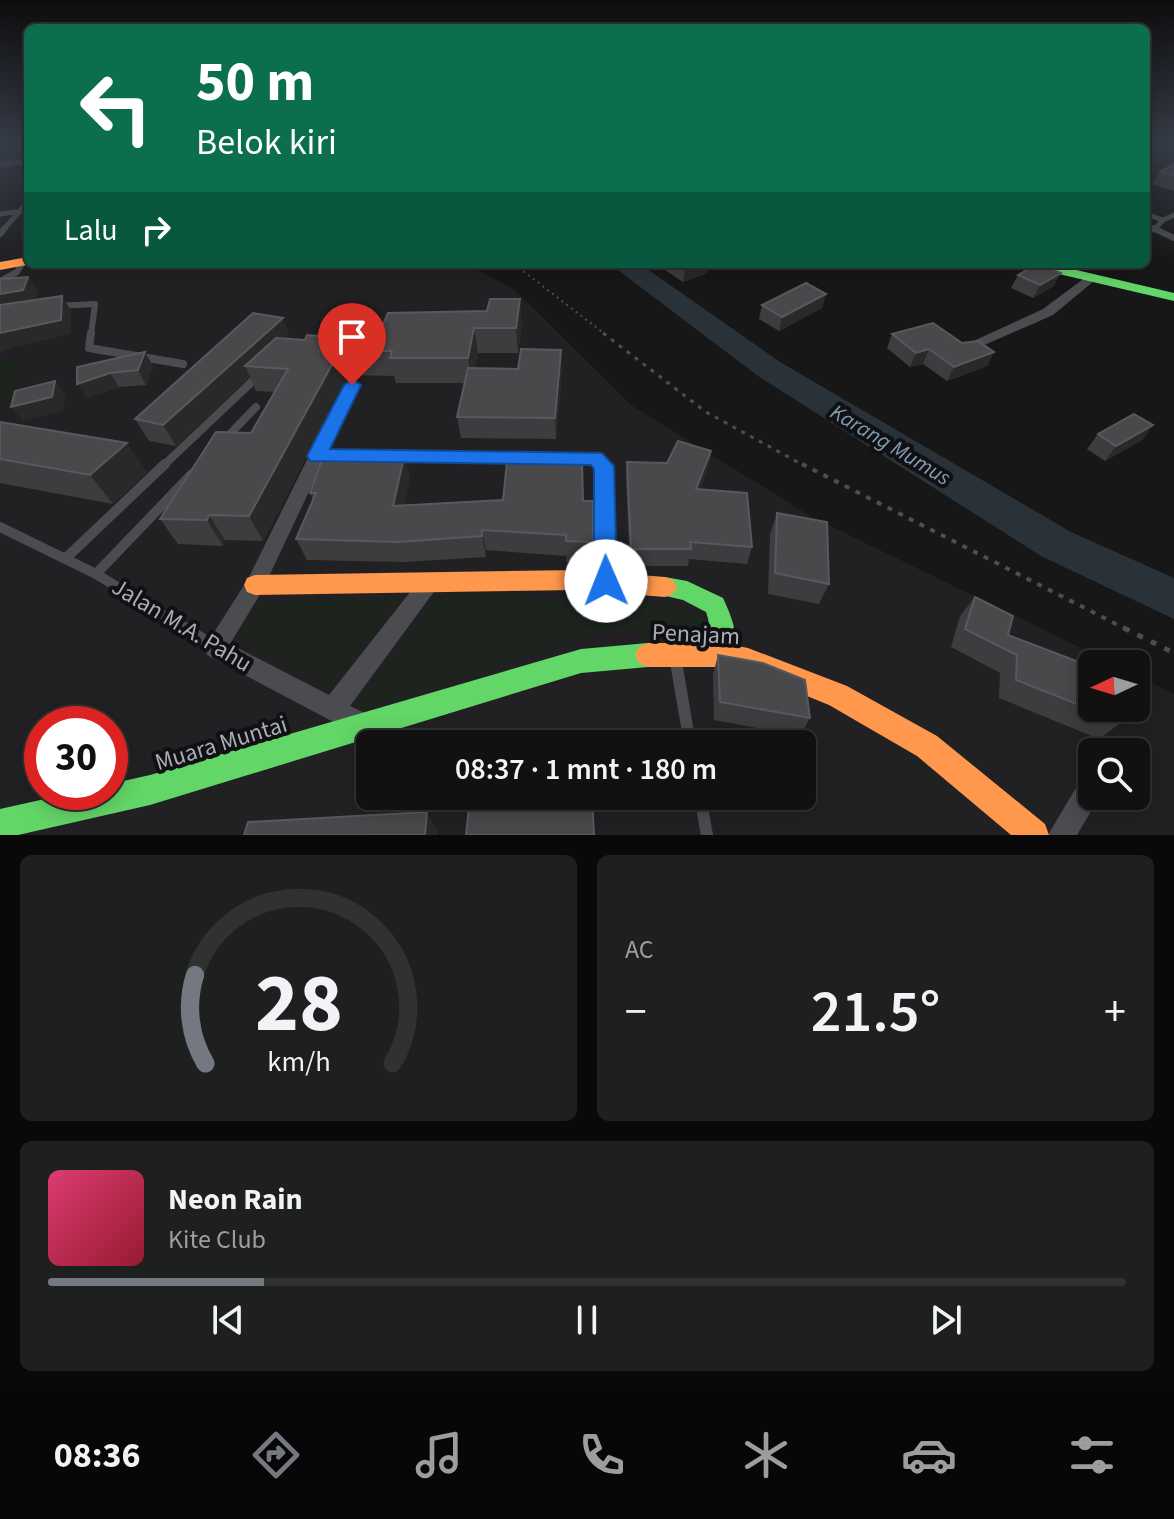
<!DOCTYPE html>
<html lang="id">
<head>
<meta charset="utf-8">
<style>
  :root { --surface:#111; --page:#1e1f1f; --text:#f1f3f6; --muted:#9c9d9f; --line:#303131; --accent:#757880 }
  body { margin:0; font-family:"Source Sans 3",sans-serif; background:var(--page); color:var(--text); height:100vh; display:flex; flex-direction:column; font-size:30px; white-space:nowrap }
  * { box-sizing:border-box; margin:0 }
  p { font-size:26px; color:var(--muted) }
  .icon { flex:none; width:44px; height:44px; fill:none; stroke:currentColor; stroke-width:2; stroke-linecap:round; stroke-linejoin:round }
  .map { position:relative; height:835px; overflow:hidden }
  .panel { display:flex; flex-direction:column; gap:20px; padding:20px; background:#090909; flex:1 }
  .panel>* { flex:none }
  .top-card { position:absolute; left:24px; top:24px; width:1126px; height:244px; border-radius:12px; box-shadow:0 4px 20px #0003,0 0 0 2px var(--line); background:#0b6e4f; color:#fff; overflow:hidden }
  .needle { width:52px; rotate:266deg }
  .controls { position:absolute; left:1078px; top:650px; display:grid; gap:16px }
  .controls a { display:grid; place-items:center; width:72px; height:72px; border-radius:12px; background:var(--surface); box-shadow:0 4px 20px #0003,0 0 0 2px var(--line); font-size:40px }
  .speed { position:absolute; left:24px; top:706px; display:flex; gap:16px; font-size:40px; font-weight:700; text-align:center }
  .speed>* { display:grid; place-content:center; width:104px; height:104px; border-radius:50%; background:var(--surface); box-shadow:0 4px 20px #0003,0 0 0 2px var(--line); line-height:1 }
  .speed .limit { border:12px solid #d22; background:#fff; color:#111 }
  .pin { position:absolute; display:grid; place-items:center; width:68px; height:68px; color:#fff; margin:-82px -34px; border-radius:50% 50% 50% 0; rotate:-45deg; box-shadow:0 0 8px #0007 }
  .pin .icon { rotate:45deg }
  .me { position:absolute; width:88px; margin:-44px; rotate:359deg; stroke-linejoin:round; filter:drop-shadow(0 0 6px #0008) }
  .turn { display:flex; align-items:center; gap:28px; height:168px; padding:0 40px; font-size:36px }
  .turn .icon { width:104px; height:104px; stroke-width:2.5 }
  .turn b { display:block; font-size:56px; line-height:68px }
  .then { display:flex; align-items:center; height:76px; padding:0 40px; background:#0003; gap:16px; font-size:30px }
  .big { font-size:60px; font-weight:600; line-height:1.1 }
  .panel .widget { flex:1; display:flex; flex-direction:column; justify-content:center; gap:12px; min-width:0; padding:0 28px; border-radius:12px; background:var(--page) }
  .panel .dial { align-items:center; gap:0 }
  .dial svg { height:208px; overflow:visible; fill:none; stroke:var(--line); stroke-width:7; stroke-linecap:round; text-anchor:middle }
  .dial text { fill:var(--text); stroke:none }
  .song { display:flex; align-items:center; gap:24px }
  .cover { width:96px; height:96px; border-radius:12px; background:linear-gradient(135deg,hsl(340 70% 55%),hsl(350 70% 35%)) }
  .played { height:8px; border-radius:4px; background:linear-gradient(90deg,var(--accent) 20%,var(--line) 20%) }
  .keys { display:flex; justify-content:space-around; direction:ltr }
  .heat { display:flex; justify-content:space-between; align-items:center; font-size:44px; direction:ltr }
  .panel .tiles { flex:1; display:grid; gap:20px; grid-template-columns:1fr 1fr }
  .widget:last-child { grid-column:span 2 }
  .trip { position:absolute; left:356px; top:730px; width:460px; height:80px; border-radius:12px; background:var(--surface); box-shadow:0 4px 20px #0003,0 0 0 2px var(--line); font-weight:600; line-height:80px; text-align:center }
  .menu { display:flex; height:128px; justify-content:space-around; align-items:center; background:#070707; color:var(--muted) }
  .menu .icon { width:56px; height:56px }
  .menu .active { color:var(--accent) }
  .menu b { font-size:36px; color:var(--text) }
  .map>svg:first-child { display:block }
</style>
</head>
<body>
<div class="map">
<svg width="1174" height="835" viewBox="0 0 1174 835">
  <rect width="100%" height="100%" fill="#171717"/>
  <path fill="#212123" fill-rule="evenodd" d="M0 145H28V264H468L515 290 631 405 812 517 1114 664H1092V708H1136V675L1174 694V835H0ZM42 724H110V792H42ZM370 744H802V796H370ZM1092 752H1136V796H1092Z"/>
  <g fill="#1d241e">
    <polygon points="23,356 14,398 0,402 0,361"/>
    <polygon points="440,596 625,598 705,617 706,637 664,630 610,629 363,710 356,703"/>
    <polygon points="400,598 331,686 239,639 263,602"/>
  </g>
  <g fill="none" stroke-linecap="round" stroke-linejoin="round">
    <polygon fill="#2a3239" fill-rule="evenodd" points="610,264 640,264 780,362 1071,532 1174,578 1174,619 1041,556 758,376"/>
    <polyline stroke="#4d4e52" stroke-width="2" stroke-dasharray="2 4" stroke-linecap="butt" points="514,264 606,335"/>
    <polyline stroke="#4d4e52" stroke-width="3" stroke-dasharray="4 6" stroke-linecap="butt" points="603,333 706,412 805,466"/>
    <polyline stroke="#4d4e52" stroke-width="4" stroke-dasharray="5 7" stroke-linecap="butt" points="802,464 1128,630"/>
    <polyline stroke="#4d4e52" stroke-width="5" stroke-dasharray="6 9" stroke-linecap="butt" points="1124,628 1174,653"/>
    <g stroke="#4b4c50" stroke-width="5">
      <polyline points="0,165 28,161"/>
      <polyline points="0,214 23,211"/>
      <polyline points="1146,214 1163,220 1174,215"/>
      <polyline points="3,230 28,202"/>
      <polyline points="1154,230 1163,220"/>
    </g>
    <g stroke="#4b4c50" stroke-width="6">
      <polyline points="1153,228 1174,238"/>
      <polyline points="0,234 5,228"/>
      <polyline points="1067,272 1083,264"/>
      <polyline points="0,281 17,272 23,262"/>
      <polyline points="56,306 95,304 91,335"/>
    </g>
    <g stroke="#4b4c50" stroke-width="8">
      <polyline points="91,333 89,348 183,364"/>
      <polyline points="226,438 256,407"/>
      <polyline points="163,466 257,377"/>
    </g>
    <g stroke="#4b4c50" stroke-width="10">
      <polyline points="0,527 96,574 188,630"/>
      <polyline points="66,558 165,464"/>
      <polyline points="96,574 192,474"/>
    </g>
    <g stroke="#4b4c50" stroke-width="12">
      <polyline points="185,628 215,647"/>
      <polyline points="676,662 690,744"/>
      <polyline points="700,796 707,835"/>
    </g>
    <g fill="#4b4c50" fill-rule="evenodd">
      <polygon points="1090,274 1096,278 1094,281 1053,315 966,353 961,354 954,350 1043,309"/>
      <polygon points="352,380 360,385 329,450 601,454 613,466 616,581 613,587 606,590 599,587 596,581 595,468 591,464 323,462 262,591 230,644 329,695 422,577 429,574 436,577 439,583 436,589 350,706 367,714 370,723 367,732 358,735 207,655 204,648 248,579 344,385"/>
      <polygon points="1092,772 1092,796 1100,796 1077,835 1048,835 1083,776"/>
    </g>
    <g fill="#63d668" fill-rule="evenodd">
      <polygon points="1027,264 1051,264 1174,293 1174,301 1029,267"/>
      <path d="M665 577 687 581 723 598C733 619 741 641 731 663L722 667 713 663C706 647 713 629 706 612L683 600 657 594 653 587 657 580Z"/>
      <polygon points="648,643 657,647 661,655 657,663 648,667 581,673 150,805 18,835 0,835 0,809 76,792 110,792 110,784 150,775 581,649"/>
    </g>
    <g fill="#ff974d" fill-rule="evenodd">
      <polygon points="28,257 28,264 32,264 0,270 0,262"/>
      <polygon points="578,570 665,577 673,580 677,587 673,594 665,597 578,590 255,595 247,592 244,585 247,578 255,575"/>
      <polygon points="648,643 722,643 748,648 847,686 937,736 1045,824 1049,835 1011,835 917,756 829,705 748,672 722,667 648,667 639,663 635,655 639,647"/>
    </g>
  </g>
  <g fill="#3d3d3f">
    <polygon points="1174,164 1174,191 1152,184 1160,172"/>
    <polygon points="656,264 709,264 707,273 683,282"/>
    <polygon points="1018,275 1054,286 1033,298 1011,288"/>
    <polygon points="826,294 822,308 779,331 759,319 762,305"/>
    <polygon points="522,323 518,353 478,353 475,368 562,371 556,439 461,438 457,417 464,383 396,383 394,376 348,375 263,541 225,540 223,546 178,544 160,519 251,433 274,392 256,391 250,377 176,446 149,441 135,419 291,339 305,340 318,336"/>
    <polygon points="892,334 962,343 994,352 987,366 947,381 923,364 910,367 887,348"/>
    <polygon points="153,366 146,385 119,387 87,398 77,367"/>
    <polygon points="0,422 147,472 113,504 0,483"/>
    <polygon points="1153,425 1142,440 1105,461 1087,449 1098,434"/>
    <polygon points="711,451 708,468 700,489 752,547 747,564 689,559 688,566 630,566 626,479 627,462 667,463"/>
    <polygon points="404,457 410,478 404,506 593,501 593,562 566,562 566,556 486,550 486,557 405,562 307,560 296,539 313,500 310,493"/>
    <polygon points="777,513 829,584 819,604 768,594 770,534"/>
    <polygon points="975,597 1008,635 1122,722 1099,739 999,698 1000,673 951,647 960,616"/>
    <polygon points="718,655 810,718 800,736 714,720 713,675"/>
  </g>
  <g fill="#29292a">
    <polygon points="334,264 350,264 351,268 336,271"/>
    <polygon points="697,264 709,264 707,273 683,282 685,268"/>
    <polygon points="1061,273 1054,286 1033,298 1040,285"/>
    <polygon points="28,277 38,291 33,304 0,310 0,294"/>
    <polygon points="826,294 822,308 779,331 782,317"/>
    <polygon points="62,296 71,310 71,334 11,348 0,353 0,333"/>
    <polygon points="520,299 522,323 518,353 516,328"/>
    <polygon points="283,318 291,339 261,367 245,366 250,377 176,446 163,425"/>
    <polygon points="474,328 478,353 472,383 468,358"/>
    <polygon points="929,349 923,364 910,367 916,353"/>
    <polygon points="340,350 348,375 263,541 249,516"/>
    <polygon points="561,350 562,371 556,439 555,418"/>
    <polygon points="145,352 153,366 146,385 138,370"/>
    <polygon points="994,352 987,366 947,381 954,367"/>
    <polygon points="110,373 119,387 87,398 77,384"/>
    <polygon points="55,381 66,395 63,411 23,421 11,407"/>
    <polygon points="1153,425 1142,440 1105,461 1116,446"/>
    <polygon points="127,443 147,472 113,504 90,475"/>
    <polygon points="711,451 708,468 693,506 696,489"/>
    <polygon points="404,457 410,478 400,527 393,506"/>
    <polygon points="209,515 225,540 223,546 207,520"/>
    <polygon points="482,530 486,550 486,557 482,536"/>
    <polygon points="427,812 438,832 438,835 425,835"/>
  </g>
  <g fill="#49494c" stroke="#58595d" stroke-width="2">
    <polygon points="1174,164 1174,176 1160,172"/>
    <polygon points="678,264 697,264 685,268"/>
    <polygon points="1037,264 1041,264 1061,273 1040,285 1018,275"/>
    <polygon points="28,277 23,290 0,294 0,279"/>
    <polygon points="806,283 826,294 782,317 762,305"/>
    <polygon points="62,296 61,320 0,333 0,305"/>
    <polygon points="490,299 520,299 516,328 474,328 468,358 390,358 392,351 340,350 249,516 209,515 207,520 160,519 216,432 251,433 288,369 245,366 276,338 305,340 307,335 318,336 323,324 383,324 388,313 487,311"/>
    <polygon points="253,313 283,318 163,425 135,419"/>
    <polygon points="933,323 962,343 978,341 994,352 954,367 929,349 916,353 892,334"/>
    <polygon points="521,349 561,350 555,418 457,417 468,368 518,369"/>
    <polygon points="145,352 138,370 110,373 77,384 77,367"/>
    <polygon points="55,381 52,397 11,407 15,391"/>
    <polygon points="1134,414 1153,425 1116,446 1098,434"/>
    <polygon points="0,422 127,443 90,475 0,459"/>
    <polygon points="678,441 711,451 696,489 747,493 752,547 690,542 691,549 631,549 627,462 667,463"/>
    <polygon points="404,457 393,506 503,500 507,462 582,461 583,501 593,501 593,542 566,541 566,535 482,530 482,536 398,542 296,539 316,493 310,493 322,460"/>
    <polygon points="777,513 827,522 829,584 775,573"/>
    <polygon points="975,597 1013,616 1008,635 1092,667 1092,708 1120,708 1122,722 1016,680 1017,655 965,629"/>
    <polygon points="718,655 763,663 805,680 810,718 720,702"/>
    <polygon points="470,796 592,796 594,835 466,835"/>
    <polygon points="427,812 425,835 244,835 248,822"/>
  </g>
  <linearGradient id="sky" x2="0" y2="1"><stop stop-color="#0d0d0d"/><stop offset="0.55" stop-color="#363c47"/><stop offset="1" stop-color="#363c47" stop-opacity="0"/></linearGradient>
  <rect width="1174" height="262" fill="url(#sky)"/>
  <polygon fill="#1a73e8" stroke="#114b97" stroke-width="2" points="352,379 361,385 330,449 602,453 614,466 617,581 614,588 606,591 597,588 594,581 594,469 591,465 310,461 307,456 344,385"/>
  <g text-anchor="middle" stroke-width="8" stroke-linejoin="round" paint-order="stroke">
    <g font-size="22" font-style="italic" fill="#7f9bb3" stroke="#111113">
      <text transform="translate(891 444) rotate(31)" y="8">Karang Mumus</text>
    </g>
    <g font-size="24" fill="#a8adb8" stroke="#111113">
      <text transform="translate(182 625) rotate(31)" y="8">Jalan M.A. Pahu</text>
      <text transform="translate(696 634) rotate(3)" y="8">Penajam</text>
      <text transform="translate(221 743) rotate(-17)" y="8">Muara Muntai</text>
    </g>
  </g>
</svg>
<div class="controls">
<a><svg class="needle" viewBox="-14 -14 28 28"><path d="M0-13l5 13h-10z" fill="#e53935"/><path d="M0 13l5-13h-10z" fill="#9c9d9f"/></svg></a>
<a><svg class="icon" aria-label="search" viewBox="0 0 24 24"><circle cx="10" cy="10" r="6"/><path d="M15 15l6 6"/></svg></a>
</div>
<div class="speed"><div class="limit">30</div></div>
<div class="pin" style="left:352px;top:385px;background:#d93025"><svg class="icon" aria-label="arrive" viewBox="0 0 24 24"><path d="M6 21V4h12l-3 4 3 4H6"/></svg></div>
<svg class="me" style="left:606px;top:581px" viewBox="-20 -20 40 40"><circle r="19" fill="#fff"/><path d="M0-13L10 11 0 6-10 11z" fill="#1a73e8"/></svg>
<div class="trip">08:37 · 1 mnt · 180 m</div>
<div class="top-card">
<div class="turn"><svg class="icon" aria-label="left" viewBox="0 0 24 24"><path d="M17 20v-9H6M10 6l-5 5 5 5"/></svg><div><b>50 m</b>Belok kiri</div></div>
<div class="then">Lalu<svg class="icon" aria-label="right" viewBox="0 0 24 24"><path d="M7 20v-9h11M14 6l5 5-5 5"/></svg></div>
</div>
</div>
<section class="panel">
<div class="tiles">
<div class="widget dial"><svg viewBox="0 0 100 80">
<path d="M14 69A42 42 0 1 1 86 69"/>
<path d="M14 69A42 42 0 0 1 10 35" stroke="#757880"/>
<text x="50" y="56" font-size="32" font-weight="700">28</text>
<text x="50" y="72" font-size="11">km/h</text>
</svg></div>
<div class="widget"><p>AC</p>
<div class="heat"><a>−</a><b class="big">21.5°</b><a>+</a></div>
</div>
<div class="widget">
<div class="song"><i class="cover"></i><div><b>Neon Rain</b><p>Kite Club</p></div></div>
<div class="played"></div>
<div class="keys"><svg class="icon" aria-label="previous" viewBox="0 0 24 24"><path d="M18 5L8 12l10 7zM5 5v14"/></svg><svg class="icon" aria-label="pause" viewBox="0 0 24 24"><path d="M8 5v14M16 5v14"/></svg><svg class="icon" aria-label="next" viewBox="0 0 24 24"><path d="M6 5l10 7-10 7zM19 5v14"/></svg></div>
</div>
</div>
</section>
<nav class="menu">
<b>08:36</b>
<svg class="icon active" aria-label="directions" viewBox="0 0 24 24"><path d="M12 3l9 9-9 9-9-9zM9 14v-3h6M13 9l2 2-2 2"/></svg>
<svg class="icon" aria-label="music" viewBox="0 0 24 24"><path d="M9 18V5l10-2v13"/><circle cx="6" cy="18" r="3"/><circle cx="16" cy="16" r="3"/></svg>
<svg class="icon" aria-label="phone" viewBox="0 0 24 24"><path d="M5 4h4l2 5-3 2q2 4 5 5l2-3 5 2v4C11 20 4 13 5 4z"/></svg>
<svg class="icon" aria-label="climate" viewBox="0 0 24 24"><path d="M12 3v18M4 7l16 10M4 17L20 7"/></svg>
<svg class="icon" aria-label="car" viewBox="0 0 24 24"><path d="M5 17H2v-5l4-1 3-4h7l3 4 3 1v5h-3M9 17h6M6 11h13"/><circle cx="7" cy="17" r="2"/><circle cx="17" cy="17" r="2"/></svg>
<svg class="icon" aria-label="filters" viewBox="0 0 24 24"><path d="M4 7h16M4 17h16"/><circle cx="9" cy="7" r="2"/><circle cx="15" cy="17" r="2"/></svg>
</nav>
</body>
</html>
